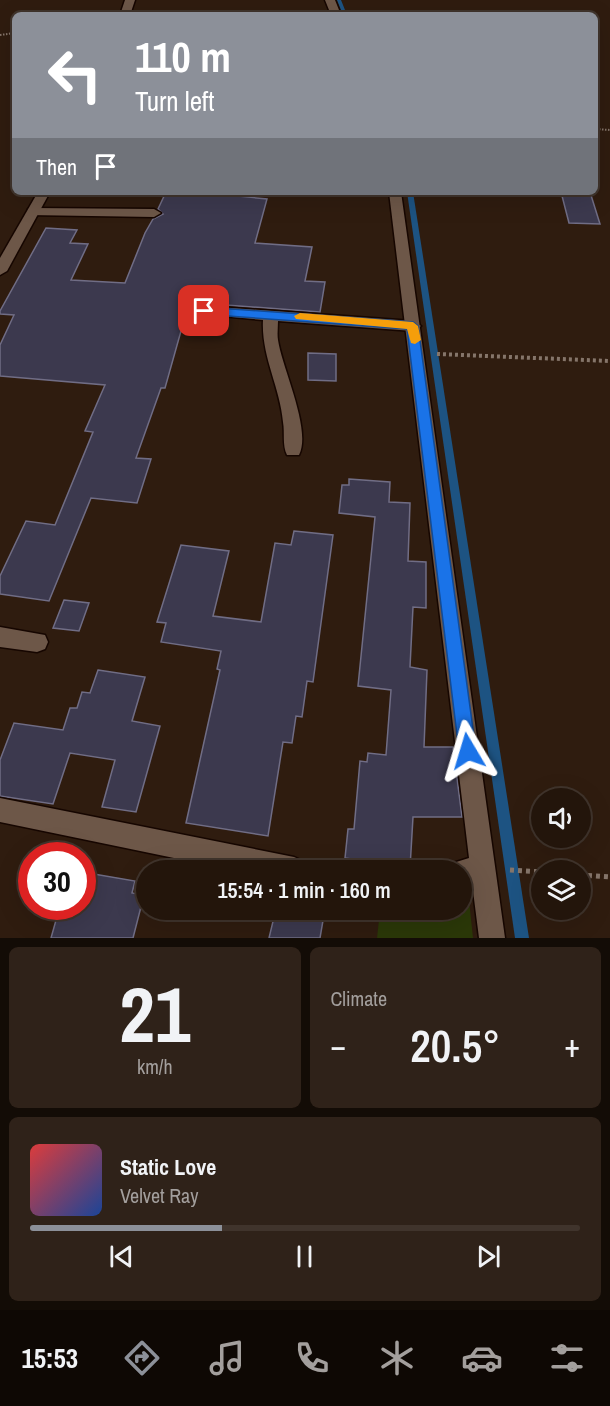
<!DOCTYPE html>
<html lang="en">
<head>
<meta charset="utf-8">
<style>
  :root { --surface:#23150b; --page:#2f2219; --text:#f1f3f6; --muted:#a39f9d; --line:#40342c; --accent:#8c9099 }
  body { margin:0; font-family:"Archivo Narrow",sans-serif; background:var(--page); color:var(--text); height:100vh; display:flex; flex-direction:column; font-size:22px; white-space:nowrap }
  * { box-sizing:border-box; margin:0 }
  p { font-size:20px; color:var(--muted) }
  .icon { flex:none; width:33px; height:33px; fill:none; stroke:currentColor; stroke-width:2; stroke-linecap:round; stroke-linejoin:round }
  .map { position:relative; height:938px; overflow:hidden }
  .drawer { display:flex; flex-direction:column; gap:9px; padding:9px; background:#130c06; flex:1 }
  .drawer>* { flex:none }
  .hud { position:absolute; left:12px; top:12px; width:586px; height:183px; border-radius:9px; box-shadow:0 6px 24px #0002,0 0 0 2px var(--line); background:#8c9099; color:#fff; overflow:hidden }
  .fabs { position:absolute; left:531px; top:788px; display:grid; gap:12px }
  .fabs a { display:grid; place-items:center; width:60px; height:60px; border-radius:50%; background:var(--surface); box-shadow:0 6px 24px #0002,0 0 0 2px var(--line); font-size:30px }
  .speed { position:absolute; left:18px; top:842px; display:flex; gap:12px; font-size:30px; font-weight:700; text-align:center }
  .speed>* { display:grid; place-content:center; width:78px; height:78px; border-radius:50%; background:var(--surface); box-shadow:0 6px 24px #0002,0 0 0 2px var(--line); line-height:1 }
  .speed .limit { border:9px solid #d22; background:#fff; color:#111 }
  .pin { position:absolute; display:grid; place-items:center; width:51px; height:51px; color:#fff; margin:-26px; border-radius:12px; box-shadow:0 3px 9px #0006 }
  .me { position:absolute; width:66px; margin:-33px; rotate:353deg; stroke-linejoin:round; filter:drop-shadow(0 0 4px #0008) }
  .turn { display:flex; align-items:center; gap:21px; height:126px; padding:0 24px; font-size:27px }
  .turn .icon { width:78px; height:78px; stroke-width:2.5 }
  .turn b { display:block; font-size:42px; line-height:51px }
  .then { display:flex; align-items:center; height:57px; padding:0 24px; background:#0003; gap:12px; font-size:22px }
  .big { font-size:45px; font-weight:600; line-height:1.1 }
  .drawer .card { flex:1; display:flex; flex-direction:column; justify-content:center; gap:9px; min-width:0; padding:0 21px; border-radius:9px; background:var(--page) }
  .drawer .dial { align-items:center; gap:0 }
  .dial b { font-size:78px; line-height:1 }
  .song { display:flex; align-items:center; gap:18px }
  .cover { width:72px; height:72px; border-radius:9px; background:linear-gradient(135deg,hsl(0 70% 55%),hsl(220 70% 35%)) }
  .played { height:6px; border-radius:3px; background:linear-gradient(90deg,var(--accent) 35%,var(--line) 35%) }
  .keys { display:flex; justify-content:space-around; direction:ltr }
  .heat { display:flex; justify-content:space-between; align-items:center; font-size:33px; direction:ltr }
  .drawer .tiles { flex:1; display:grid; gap:9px; grid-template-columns:1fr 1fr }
  .card:last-child { grid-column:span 2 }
  .trip { position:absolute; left:136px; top:860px; width:336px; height:60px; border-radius:30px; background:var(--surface); box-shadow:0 6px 24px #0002,0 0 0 2px var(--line); font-weight:600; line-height:60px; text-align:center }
  .menu { display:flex; height:96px; justify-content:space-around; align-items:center; background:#0e0804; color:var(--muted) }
  .menu .icon { width:42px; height:42px }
  .menu .on { color:var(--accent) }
  .menu b { font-size:27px; color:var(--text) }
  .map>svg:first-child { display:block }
</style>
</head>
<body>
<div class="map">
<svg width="610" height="938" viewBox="0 0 610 938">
  <rect width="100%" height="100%" fill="#2f1c0f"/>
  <polygon fill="#2b3808" points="462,899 469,900 473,938 377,938 380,911 462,909"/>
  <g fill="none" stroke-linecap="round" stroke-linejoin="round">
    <g fill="#1d5382" fill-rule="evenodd">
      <polygon points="337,0 341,0 347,15 343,15"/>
      <polygon points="407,192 413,192 529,938 515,938"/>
    </g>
  </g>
  <g fill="#3c394e" stroke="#706d85" stroke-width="1.5">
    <polygon points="166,192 195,194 196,192 230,192 229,195 267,199 255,243 312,247 305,281 325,282 320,312 199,303 194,311 196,314 190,332 181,331 165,388 161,388 136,458 151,459 137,503 91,498 49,601 0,594 0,576 26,521 55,525 93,432 85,431 105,385 0,376 0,345 14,315 0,314 0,311 46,228 77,230 70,243 88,244 71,280 125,283 145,233 153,219 163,214 158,209"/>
    <polygon points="561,192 590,192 600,224 569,223"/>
    <polygon points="308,353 336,354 336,381 308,380"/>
    <polygon points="349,479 390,482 389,502 410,503 408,561 426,562 426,608 413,607 410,667 427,670 424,747 453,747 462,817 413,817 410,868 345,858 348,829 354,829 360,761 367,762 368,753 386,755 391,690 358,686 375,517 339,513 342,485 349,485"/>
    <polygon points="294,531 333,535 313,682 307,681 302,717 296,716 292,743 283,742 268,836 186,823 220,670 217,669 221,651 161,642 166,623 157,622 181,545 229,551 213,616 261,622 275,543 291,545"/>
    <polygon points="64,600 89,603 79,631 53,628"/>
    <polygon points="98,670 145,677 132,721 160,726 136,812 102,807 115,760 70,753 53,804 0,796 0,760 14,723 63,730 70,708 77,708 82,692 90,693"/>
    <polygon points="82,872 135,881 132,893 144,895 133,938 51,938 60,906 82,906"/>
    <polygon points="276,909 325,909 320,938 269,938"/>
  </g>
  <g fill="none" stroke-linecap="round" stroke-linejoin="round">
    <defs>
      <g id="lane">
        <polygon points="33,208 154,209 161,213 154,217 28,215 28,209"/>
        <path d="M204 306 413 321 421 326 413 331 278 321C278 327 277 334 278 340 282 368 312 430 299 455H287C282 445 285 433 283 422 280 387 261 356 263 320L199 314 196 311 199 308Z"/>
        <polygon points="0,627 45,635 48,642 45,649 37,652 0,647"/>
      </g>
      <g id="street">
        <polygon points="125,0 135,0 130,15 120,15"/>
        <polygon points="325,0 335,0 341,15 331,15"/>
        <polygon points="38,192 50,192 7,271 0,275 0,258"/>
        <polygon points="389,192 401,192 505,938 479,938 472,883 462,885 462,870 450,870 453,863 469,858"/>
        <polygon points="0,798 294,857 303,861 307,870 232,870 0,822"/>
      </g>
    </defs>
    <use href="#lane" stroke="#160600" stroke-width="3"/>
    <use href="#street" stroke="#160600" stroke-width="3"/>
    <g stroke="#85756a" stroke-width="2" stroke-dasharray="1.5 1.5" stroke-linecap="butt">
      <polyline points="0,35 15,33"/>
      <polyline points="596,129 610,130"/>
    </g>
    <polyline stroke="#85756a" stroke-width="4" stroke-dasharray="3 3" stroke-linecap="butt" points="437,354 610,361"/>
    <g stroke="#85756a" stroke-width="5" stroke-dasharray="4 4" stroke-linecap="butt">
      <polyline points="510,870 542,872"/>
      <polyline points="580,875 610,877"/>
    </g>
    <use href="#lane" fill="#6d5748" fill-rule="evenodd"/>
    <use href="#street" fill="#6d5748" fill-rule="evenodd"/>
  </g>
  <polygon fill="#1a73e8" stroke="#114b97" stroke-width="1.5" points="204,307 413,322 418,326 476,751 474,757 468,760 461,757 459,751 407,329 200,314 198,311"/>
  <polygon fill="#f59e0b" points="300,313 413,322 418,326 421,340 415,344 411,343 407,329 296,319 294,316"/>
</svg>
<div class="fabs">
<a><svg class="icon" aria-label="sound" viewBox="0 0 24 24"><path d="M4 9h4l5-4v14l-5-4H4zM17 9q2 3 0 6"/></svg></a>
<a><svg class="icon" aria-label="layers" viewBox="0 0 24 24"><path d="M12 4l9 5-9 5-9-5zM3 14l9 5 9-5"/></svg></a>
</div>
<div class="speed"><div class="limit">30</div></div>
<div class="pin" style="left:204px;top:311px;background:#d93025"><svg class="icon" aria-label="arrive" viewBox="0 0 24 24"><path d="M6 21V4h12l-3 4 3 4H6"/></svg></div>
<svg class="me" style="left:468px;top:751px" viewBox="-20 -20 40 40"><path d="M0-17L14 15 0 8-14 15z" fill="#1a73e8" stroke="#fff" stroke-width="4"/></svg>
<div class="trip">15:54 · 1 min · 160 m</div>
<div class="hud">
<div class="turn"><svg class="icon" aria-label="left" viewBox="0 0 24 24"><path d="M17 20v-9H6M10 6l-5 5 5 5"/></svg><div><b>110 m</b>Turn left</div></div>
<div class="then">Then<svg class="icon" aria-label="arrive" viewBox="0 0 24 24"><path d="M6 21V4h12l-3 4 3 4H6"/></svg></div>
</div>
</div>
<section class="drawer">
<div class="tiles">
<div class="card dial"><b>21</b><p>km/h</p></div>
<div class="card"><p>Climate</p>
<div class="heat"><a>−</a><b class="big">20.5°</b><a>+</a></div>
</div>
<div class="card">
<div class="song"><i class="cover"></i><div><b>Static Love</b><p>Velvet Ray</p></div></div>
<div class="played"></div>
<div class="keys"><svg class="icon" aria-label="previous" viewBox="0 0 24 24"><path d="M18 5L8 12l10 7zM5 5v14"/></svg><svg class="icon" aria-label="pause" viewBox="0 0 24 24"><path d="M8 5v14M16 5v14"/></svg><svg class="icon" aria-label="next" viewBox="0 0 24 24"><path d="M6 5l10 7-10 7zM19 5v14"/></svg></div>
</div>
</div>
</section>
<nav class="menu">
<b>15:53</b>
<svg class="icon on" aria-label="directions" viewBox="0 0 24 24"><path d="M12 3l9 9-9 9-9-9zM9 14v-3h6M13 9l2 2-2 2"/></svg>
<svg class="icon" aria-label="music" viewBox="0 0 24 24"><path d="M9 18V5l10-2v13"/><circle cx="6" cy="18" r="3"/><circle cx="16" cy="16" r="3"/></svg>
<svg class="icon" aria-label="phone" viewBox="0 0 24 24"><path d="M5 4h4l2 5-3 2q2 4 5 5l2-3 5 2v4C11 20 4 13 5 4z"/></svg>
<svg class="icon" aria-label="climate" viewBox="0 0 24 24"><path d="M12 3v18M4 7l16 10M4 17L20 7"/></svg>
<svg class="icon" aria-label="car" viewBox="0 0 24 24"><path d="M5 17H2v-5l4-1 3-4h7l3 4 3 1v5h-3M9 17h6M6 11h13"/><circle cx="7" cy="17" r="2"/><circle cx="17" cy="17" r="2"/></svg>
<svg class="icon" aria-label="filters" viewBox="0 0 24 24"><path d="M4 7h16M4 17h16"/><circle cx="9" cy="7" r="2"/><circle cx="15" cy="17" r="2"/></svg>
</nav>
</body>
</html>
